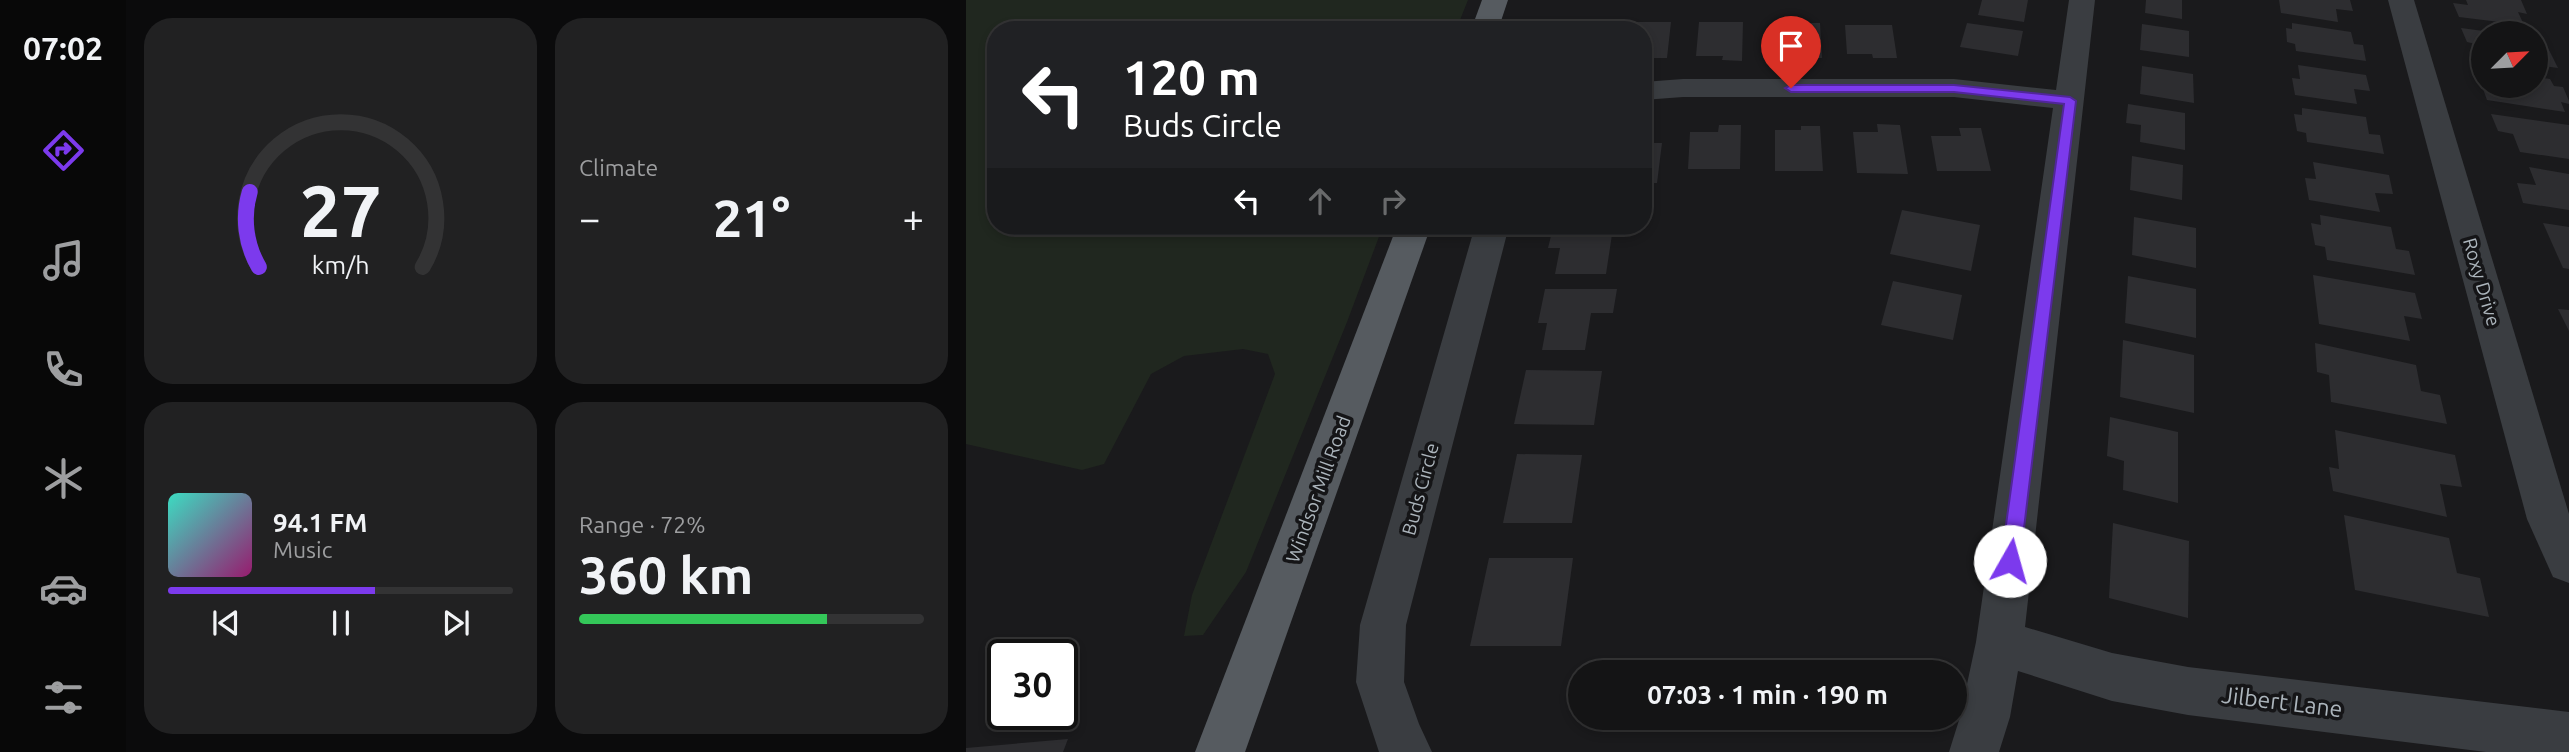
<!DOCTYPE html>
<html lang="en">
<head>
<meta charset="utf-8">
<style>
  :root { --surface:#141415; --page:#212122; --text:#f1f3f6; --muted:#9d9ea0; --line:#333334; --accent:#7c3aed }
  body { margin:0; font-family:Ubuntu,sans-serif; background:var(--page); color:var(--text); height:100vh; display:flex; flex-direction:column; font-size:26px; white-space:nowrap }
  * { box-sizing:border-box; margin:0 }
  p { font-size:23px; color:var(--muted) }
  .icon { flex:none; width:38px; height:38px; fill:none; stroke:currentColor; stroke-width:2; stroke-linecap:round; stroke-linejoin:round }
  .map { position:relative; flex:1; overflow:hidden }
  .sheet { display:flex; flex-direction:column; gap:18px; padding:18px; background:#0b0b0c; width:840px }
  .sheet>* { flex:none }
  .banner { position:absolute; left:21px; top:21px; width:665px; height:214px; border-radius:28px; box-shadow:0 4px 10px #0003,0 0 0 2px var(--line); background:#202124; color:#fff; overflow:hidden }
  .needle { width:46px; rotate:66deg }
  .tools { position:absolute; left:1505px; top:21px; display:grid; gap:14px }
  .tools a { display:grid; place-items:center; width:77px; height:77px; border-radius:50%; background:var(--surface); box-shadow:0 4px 10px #0003,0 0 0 2px var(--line); font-size:35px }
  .speed { position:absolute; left:21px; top:639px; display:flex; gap:14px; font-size:35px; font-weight:700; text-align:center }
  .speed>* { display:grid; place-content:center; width:91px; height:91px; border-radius:50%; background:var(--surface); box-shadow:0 4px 10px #0003,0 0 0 2px var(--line); line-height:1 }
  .speed .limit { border:4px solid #111; border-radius:10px; background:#fff; color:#111 }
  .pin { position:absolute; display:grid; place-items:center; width:60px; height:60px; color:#fff; margin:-72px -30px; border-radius:50% 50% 50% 0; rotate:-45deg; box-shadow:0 0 7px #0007 }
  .pin .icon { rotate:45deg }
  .me { position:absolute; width:77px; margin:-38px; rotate:7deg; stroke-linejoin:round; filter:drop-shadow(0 0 5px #0008) }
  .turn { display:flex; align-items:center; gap:24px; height:147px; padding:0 21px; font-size:32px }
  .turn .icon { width:91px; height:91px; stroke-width:2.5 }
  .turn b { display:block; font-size:49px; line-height:60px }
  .lanes { display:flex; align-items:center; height:66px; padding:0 21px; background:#0003; justify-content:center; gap:35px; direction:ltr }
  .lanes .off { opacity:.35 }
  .big { font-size:52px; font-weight:600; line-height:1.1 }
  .sheet .tile { flex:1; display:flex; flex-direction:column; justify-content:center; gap:10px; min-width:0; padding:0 24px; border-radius:28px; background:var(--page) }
  .sheet .dial { align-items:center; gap:0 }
  .dial svg { height:182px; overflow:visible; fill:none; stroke:var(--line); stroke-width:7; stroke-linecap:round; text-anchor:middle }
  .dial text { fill:var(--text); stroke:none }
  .song { display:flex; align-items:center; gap:21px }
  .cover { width:84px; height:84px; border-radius:10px; background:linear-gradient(135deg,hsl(170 70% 55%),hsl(320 70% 35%)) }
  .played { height:7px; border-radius:4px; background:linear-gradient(90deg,var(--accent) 60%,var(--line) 60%) }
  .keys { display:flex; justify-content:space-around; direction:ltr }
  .heat { display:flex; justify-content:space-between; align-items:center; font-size:38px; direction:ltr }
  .charge { height:10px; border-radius:5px; background:linear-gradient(90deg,#34c759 72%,var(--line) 0) }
  .sheet .tiles { flex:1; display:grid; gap:18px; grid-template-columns:repeat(2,1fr) }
  .trip { position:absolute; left:602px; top:660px; width:399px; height:70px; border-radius:35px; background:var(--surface); box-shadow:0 4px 10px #0003,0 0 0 2px var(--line); font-weight:600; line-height:70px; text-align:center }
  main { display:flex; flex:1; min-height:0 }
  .dock { display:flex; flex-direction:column; width:126px; justify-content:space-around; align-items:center; background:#080808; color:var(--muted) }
  .dock .icon { width:49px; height:49px }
  .dock .selected { color:var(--accent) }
  .dock b { font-size:32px; color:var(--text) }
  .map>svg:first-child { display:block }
</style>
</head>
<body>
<main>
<nav class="dock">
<b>07:02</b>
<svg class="icon selected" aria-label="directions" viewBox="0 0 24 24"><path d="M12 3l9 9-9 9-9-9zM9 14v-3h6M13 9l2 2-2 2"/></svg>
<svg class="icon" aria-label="music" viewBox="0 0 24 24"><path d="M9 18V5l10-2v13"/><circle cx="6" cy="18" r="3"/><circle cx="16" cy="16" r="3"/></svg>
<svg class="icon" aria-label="phone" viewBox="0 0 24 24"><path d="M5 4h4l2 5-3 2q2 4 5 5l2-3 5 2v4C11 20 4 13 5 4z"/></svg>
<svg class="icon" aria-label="climate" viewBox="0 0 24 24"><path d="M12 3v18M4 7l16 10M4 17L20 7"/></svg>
<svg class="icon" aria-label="car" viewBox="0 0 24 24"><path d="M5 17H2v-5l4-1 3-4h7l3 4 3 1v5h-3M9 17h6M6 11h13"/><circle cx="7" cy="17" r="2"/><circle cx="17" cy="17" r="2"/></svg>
<svg class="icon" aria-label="filters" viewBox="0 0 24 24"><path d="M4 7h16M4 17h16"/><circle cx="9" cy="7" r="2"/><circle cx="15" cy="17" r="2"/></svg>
</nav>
<section class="sheet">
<div class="tiles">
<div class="tile dial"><svg viewBox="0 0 100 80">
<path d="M14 69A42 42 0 1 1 86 69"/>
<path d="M14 69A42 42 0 0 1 10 36" stroke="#7c3aed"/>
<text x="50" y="56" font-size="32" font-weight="700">27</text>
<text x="50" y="72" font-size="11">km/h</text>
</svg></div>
<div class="tile"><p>Climate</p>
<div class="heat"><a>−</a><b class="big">21°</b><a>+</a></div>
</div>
<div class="tile">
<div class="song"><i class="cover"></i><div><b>94.1 FM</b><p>Music</p></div></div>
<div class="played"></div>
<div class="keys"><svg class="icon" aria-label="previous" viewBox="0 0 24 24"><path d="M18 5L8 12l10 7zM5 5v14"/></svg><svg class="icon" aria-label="pause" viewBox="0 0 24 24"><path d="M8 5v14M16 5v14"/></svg><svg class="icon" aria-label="next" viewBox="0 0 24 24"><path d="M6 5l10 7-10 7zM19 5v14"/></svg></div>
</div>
<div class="tile"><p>Range · 72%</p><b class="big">360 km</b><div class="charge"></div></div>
</div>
</section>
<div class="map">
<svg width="1603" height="752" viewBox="0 0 1603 752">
  <rect width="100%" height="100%" fill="#1a1a1c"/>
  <polygon fill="#20271f" points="0,0 502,0 490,30 30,30 30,226 417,226 381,322 280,572 237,635 218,636 226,595 309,374 302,354 277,349 218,356 185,374 138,464 116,470 0,444"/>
  <g fill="#2d2d30">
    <polygon points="1016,0 1062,0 1058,22 1012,15"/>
    <polygon points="1180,0 1216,0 1216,19 1179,13"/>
    <polygon points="1313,0 1384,0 1387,11 1370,9 1372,22 1315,13"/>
    <polygon points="1500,0 1555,0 1561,14 1552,12 1558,25 1493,17 1487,3 1502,5"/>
    <polygon points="661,22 705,22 701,58 683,58 684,53 677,53 677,30 660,30"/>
    <polygon points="733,22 777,22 776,61 756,60 757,56 730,56"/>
    <polygon points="835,23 854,23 856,58 828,58 828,50 800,50 800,32 836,32"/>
    <polygon points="1001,23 1057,31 1052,56 994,47"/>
    <polygon points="1326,23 1385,32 1388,44 1397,45 1400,61 1330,51 1329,44 1321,42 1320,28 1326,29"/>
    <polygon points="1176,24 1223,31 1223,57 1174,50"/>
    <polygon points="879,25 926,25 931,58 907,58 906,54 881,54"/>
    <polygon points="1495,28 1525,32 1517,33 1517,51 1514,45 1501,42"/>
    <polygon points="1570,37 1577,38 1592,68 1570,65"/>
    <polygon points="1332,65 1400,75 1404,91 1388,89 1391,104 1329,95 1326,78 1334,79"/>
    <polygon points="1176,66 1227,74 1228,103 1174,94"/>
    <polygon points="1570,77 1584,79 1588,86 1597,87 1603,101 1603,104 1595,102 1599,112 1521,100 1516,86 1570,86"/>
    <polygon points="1162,104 1219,113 1219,150 1174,142 1175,125 1160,123"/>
    <polygon points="1336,108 1400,117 1403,134 1414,135 1418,154 1341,142 1340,133 1331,131 1328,114 1336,115"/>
    <polygon points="1525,114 1603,125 1603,159 1554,152 1547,134 1532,131"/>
    <polygon points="911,124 934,125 942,174 891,173 887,132 912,132"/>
    <polygon points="753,125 775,125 774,169 722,169 724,132 752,132"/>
    <polygon points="835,126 854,126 857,171 809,171 809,130 835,130"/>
    <polygon points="993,128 1015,128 1025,171 971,171 965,136 995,136"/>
    <polygon points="677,143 696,143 691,183 677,183"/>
    <polygon points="1166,156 1217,165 1216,200 1164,190"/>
    <polygon points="1347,162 1423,175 1427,194 1409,193 1414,212 1343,200 1339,178 1350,179"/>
    <polygon points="1563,167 1603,174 1603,210 1557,203 1551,183 1570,185"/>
    <polygon points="936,210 1014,225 1005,271 924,254"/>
    <polygon points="1354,215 1425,227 1430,249 1443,251 1449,275 1361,260 1359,247 1349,245 1345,223 1355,225"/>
    <polygon points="1168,217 1230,228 1230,268 1166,255"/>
    <polygon points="1577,223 1603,227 1603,269 1597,268"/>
    <polygon points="587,228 647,228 640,274 589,274 594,248 582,248"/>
    <polygon points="1347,275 1449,293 1456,319 1438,316 1444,341 1353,324"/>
    <polygon points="1162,276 1230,289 1230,338 1159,323"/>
    <polygon points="927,281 996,295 987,340 915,325"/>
    <polygon points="579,289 651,289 647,313 625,313 619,350 576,350 581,323 572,323"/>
    <polygon points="1592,309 1603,310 1603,331"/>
    <polygon points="1157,340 1228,355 1228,413 1154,397"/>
    <polygon points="1349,343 1450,365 1455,391 1474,395 1481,424 1365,402 1363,375 1351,372"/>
    <polygon points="560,370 636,371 628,425 548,424"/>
    <polygon points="1144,417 1212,432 1212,503 1157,490 1158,461 1141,456"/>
    <polygon points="1369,430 1489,455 1496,487 1474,484 1481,517 1367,491 1363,467 1373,469"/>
    <polygon points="551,454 616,455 606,523 537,523"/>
    <polygon points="1378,515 1483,538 1491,573 1514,578 1523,617 1389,590"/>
    <polygon points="1147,523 1223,541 1222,618 1143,598"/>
    <polygon points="523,558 607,558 595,646 504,646"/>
    <polygon points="102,739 97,752 0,752 0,748"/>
  </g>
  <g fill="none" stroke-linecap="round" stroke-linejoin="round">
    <g fill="#3a3d41" fill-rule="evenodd">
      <polygon points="1103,0 1129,0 1059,627 1146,653 1222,667 1603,712 1603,752 1520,752 1222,715 1146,701 1052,671 1044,717 1033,752 983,752 994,717 1010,642 1087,108 988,97 717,97 677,100 677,82 717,79 988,79 1090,90"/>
      <polygon points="1422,0 1448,0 1603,514 1603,583 1587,577 1561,519"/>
      <polygon points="509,226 543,226 440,625 438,682 453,724 466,752 413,752 390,682 394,625"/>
    </g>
    <g fill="#565b60" fill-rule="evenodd">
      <polygon points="516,0 542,0 532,30 505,30"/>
      <polygon points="431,226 465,226 279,752 229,752"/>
    </g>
  </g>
  <polygon fill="#7c3aed" stroke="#51269a" stroke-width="2" points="988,85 1104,97 1110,101 1054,561 1051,567 1044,569 1038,567 1035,561 1098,104 988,92 825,92 819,88 825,85"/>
  <g text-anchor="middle" stroke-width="7" stroke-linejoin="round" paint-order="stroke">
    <g font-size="19" fill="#acb5bc" stroke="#151517">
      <text transform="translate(1516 282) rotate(74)" y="7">Roxy Drive</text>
      <text transform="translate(352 489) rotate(-70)" y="7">Windsor Mill Road</text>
      <text transform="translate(454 489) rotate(-75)" y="7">Buds Circle</text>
    </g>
    <g font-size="23" fill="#acb5bc" stroke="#151517">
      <text transform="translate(1316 702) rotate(7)" y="8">Jilbert Lane</text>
    </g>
  </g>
</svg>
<div class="tools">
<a><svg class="needle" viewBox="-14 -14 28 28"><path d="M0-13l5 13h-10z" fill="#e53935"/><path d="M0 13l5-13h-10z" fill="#9d9ea0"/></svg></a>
</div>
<div class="speed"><div class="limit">30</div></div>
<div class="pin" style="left:825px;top:88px;background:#d93025"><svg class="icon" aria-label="arrive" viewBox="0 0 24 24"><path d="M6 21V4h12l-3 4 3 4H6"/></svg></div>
<svg class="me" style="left:1044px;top:561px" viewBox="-20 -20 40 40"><circle r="19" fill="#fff"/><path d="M0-13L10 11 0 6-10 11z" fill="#7c3aed"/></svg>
<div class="trip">07:03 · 1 min · 190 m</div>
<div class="banner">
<div class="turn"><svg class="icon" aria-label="left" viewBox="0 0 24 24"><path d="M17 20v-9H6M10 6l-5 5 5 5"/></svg><div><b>120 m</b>Buds Circle</div></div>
<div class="lanes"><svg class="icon" aria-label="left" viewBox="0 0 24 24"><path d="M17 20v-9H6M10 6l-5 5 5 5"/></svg><svg class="icon off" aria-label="ahead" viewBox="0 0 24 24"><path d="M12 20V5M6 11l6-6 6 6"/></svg><svg class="icon off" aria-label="right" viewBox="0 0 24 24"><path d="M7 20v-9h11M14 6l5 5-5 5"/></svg></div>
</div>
</div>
</main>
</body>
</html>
